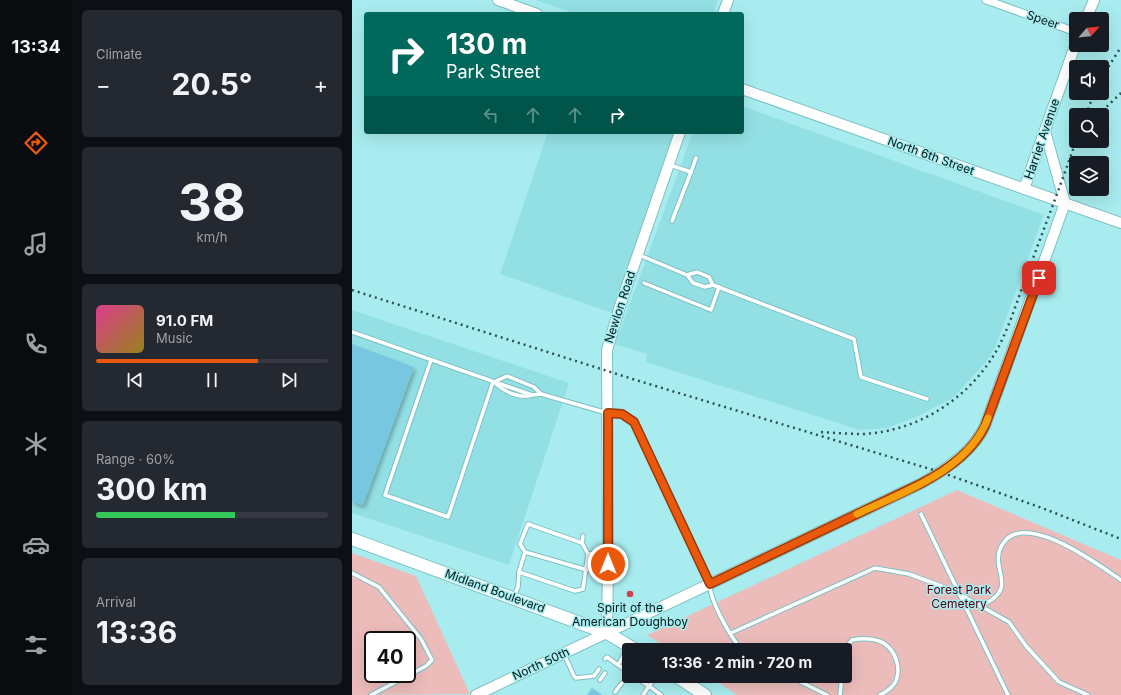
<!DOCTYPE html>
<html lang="en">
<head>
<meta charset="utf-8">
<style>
  :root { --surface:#171b24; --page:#242831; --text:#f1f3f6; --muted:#9ea1a6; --line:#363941; --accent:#ea580c }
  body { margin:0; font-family:Inter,sans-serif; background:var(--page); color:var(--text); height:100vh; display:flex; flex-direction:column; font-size:15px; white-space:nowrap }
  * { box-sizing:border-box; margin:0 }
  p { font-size:13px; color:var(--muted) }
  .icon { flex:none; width:22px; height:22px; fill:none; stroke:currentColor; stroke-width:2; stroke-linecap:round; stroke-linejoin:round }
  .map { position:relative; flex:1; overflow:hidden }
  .sheet { display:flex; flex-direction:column; gap:10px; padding:10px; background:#0d0f14; width:280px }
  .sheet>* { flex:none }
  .hud { position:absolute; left:12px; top:12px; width:380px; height:122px; border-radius:4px; box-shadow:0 4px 16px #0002; background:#00695c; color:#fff; overflow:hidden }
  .needle { width:26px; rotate:63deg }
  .controls { position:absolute; left:717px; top:12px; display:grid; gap:8px }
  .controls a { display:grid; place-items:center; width:40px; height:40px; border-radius:4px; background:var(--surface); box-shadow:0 4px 16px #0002; font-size:20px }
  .speed { position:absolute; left:12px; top:631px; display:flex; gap:8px; font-size:20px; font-weight:700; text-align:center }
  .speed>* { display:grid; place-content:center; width:52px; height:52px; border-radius:50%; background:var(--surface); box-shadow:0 4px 16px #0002; line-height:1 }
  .speed .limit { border:2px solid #111; border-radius:6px; background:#fff; color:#111 }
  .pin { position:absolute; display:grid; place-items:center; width:34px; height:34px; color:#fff; margin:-17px; border-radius:8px; box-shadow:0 2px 6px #0006 }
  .me { position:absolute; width:44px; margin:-22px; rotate:0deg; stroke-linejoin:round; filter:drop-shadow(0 0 3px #0008) }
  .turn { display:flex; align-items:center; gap:14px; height:84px; padding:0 16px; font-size:18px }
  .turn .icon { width:52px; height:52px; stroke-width:2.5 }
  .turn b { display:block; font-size:28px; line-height:34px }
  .lanes { display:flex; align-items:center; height:38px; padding:0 16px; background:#0003; justify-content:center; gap:20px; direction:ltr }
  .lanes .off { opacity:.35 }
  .big { font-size:30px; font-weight:700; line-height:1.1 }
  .sheet .widget { flex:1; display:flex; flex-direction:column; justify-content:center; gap:6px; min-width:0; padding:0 14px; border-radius:6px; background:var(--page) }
  .sheet .dial { align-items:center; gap:0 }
  .dial b { font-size:52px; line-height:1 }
  .song { display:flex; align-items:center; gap:12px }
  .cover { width:48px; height:48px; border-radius:6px; background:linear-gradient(135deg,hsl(330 70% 55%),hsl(50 70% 35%)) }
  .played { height:4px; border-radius:2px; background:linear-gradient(90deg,var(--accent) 70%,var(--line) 70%) }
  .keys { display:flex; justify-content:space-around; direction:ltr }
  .heat { display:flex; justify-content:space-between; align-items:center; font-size:22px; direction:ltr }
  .charge { height:6px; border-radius:3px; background:linear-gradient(90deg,#34c759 60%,var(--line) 0) }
  .trip { position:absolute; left:270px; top:643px; width:230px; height:40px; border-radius:4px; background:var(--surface); box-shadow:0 4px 16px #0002; font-weight:700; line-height:40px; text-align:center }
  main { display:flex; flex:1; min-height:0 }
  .dock { display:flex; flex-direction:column; width:72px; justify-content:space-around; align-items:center; background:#090b0e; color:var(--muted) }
  .dock .icon { width:28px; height:28px }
  .dock .active { color:var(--accent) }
  .dock b { font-size:18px; color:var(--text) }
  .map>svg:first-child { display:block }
</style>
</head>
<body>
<main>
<nav class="dock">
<b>13:34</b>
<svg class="icon active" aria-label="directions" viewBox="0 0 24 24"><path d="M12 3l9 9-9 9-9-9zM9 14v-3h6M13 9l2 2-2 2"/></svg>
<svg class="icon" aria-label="music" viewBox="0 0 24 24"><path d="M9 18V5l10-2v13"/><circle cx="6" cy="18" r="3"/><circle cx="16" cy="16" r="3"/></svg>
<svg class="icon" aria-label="phone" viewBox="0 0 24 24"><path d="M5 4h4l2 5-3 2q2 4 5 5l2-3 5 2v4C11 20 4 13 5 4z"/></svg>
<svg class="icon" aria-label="climate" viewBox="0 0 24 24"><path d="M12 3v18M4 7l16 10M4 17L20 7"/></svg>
<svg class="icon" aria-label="car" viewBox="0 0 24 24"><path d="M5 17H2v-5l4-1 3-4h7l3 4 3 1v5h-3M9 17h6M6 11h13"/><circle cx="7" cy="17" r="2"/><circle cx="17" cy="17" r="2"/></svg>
<svg class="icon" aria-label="filters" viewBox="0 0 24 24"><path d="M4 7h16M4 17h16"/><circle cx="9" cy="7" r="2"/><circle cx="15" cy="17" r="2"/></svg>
</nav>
<section class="sheet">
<div class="widget"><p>Climate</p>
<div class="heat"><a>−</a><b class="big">20.5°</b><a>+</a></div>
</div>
<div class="widget dial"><b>38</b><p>km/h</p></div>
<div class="widget">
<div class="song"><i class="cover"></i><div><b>91.0 FM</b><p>Music</p></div></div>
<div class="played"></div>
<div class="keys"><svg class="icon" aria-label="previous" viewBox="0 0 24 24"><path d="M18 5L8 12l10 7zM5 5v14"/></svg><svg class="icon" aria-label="pause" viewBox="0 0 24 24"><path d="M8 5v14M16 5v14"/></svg><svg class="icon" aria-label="next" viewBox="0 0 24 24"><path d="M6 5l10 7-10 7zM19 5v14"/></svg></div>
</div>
<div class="widget"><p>Range · 60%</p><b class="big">300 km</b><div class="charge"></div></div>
<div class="widget"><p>Arrival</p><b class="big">13:36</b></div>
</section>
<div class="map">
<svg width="769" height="695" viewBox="0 0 769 695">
  <defs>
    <filter id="shadow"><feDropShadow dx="2" dy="3.5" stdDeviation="2" flood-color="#0004"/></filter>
  </defs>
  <rect width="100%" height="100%" fill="#a8ecef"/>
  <g fill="#93e0e4">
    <polygon points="184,0 366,0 361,14 225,14"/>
    <polygon points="390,106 692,215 643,348 634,362 602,397 564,417 535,428 508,430 294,362 295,354 263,344 341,132 390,132"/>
    <polygon points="196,132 322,132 260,313 148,274"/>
    <polygon points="0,310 217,383 157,565 0,513"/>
  </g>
  <g fill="#ecbcbb" fill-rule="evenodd">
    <polygon points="605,490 769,560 769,695 385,695 357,676 493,676 493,650 318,650 295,635"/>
    <path d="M0 553 64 576 118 694 0 695ZM21 640H55V674H21Z"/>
  </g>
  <g fill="#76c7df" filter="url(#shadow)">
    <polygon points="0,344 62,367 11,505 0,501"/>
    <polygon points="240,688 250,695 235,695"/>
  </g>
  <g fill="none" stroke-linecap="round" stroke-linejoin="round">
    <defs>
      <g id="lane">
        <polyline points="318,165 339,172 320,221"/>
        <polyline points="339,172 344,158"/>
        <polyline points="287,255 335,275 341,283 353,287 361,285 502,339 509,377 575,399"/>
        <polyline points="335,275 345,272 357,277 361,285"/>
        <polyline points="292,283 359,310 367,287"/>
        <polyline points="0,332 180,395 189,394 255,413"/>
        <polyline points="79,360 33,495 96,517 141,382"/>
        <polyline points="142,382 155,376 182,387 189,394"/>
        <path d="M144 384C153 392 168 399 180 395"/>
        <polyline points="569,514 656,695"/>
        <polyline points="231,536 230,543 236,554"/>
        <polyline points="173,552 168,544 176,524 230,543"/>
        <polyline points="235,570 173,552 167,572 223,591 231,589 236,554 255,551"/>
        <polyline points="0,573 27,587 69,639 80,660 74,666 19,695"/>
        <path d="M358 585C358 601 379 638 390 650"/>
        <polyline points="162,596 166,587 167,572"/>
        <path d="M630 605C669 588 636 569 650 545 671 508 747 565 769 580"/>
        <polyline points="379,633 523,568 557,574 600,590 657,622 674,646 707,682 736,695"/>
        <polyline points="276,648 266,665 277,672 276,674"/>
        <path d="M492 650 500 640C510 638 524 638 533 644 544 652 549 668 544 681 541 687 534 692 528 695"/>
        <polyline points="212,654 222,676 224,678 242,676 247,669"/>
        <polyline points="253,659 255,657 266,665"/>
        <polyline points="282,676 297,686 305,676"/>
        <polyline points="437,676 475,695"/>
        <polyline points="248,680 253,673"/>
        <polyline points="263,692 270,683"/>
        <polyline points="291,695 297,686 309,695"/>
        <polyline points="488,695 490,676"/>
      </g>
      <g id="street">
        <polyline points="634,0 724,32"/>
        <polyline points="256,413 270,414 282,422 358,584"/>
      </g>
      <g id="secondary">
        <polyline points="146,0 185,14"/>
        <polyline points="371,14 376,0"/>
        <polyline points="734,19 742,0"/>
        <polyline points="390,89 769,223"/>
        <polyline points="672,189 724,43"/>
        <polyline points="255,633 256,564 255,350 268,306 328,132"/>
        <path d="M124 695 568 484C592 471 621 452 633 426L713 203 693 131"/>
      </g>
      <g id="primary">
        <polyline points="0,539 255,633 284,650"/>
        <polyline points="324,676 353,695"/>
      </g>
    </defs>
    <use href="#lane" stroke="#7dc0c2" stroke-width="5.5"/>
    <use href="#street" stroke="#7dc0c2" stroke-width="9"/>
    <use href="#secondary" stroke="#7dc0c2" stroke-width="12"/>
    <use href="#primary" stroke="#7dc0c2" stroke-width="14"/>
    <use href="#lane" stroke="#fff" stroke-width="3.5"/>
    <use href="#street" stroke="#fff" stroke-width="7"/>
    <use href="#secondary" stroke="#fff" stroke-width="10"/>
    <use href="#primary" stroke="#fff" stroke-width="12"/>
    <g stroke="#2c5253" stroke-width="2.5" stroke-dasharray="2 4" stroke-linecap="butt">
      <polyline points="750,77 769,47"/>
      <polyline points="734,115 742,93"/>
      <polyline points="746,115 769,93"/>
      <polyline points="0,290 287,381 588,472 690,508 769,539"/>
      <path d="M469 432C483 433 497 434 511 434 568 431 619 397 646 348 659 323 667 295 677 269 693 226 709 184 724 141"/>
    </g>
  </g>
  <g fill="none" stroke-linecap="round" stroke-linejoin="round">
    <defs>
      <path id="route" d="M256 564V413L270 414 282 422 358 584 568 484C593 471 621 452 633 426L687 278"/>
    </defs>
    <use href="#route" stroke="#983908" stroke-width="10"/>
    <use href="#route" stroke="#ea580c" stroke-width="7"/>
    <path stroke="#f59e0b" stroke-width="7" d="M505 514C551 492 616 471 636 418"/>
  </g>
  <circle fill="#d1404f" stroke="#a8ecef" stroke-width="1.5" cx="278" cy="594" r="4"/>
  <g text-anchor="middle" stroke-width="3" stroke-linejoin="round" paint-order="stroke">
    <g font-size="12" fill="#001a1b" stroke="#a8ecef">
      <text transform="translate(691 20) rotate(19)" y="4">Speer</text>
      <text transform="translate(690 139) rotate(-71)" y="4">Harriet Avenue</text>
      <text transform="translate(579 156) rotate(20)" y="4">North 6th Street</text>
      <text transform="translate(268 307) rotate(-72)" y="4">Newlon Road</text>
      <text transform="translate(143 591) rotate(20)" y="4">Midland Boulevard</text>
      <text transform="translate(189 664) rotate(-25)" y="4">North 50th</text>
    </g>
    <g font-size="12" fill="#550010" stroke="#a8ecef">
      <text x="607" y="594">Forest Park<tspan x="607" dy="14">Cemetery</tspan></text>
    </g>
    <g font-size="12" fill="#001a1b" stroke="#a8ecef">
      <text x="278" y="612">Spirit of the<tspan x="278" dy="14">American Doughboy</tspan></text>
    </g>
  </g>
</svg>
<div class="controls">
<a><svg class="needle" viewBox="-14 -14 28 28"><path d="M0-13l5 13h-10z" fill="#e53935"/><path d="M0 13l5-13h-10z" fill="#9ea1a6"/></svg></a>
<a><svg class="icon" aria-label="sound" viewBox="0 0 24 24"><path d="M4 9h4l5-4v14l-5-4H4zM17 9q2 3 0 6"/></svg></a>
<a><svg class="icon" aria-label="search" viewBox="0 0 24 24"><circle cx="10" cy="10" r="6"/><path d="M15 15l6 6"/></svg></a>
<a><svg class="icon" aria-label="layers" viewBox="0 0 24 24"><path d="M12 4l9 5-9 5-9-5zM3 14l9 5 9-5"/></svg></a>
</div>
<div class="speed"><div class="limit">40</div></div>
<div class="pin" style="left:687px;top:278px;background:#d93025"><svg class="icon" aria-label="arrive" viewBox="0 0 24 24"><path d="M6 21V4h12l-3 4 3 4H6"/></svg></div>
<svg class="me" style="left:256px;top:564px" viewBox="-20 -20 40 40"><circle r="17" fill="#ea580c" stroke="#fff" stroke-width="3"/><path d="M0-11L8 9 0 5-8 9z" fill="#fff"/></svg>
<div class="trip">13:36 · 2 min · 720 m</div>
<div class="hud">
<div class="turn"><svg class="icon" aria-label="right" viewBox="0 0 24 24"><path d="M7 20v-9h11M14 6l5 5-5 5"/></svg><div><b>130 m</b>Park Street</div></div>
<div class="lanes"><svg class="icon off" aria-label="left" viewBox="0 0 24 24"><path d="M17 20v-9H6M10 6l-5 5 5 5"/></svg><svg class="icon off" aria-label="ahead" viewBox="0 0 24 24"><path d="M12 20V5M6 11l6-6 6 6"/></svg><svg class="icon off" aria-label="ahead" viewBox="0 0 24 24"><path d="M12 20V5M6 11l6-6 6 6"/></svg><svg class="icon" aria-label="right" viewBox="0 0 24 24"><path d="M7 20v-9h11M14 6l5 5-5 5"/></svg></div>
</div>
</div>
</main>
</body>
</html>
